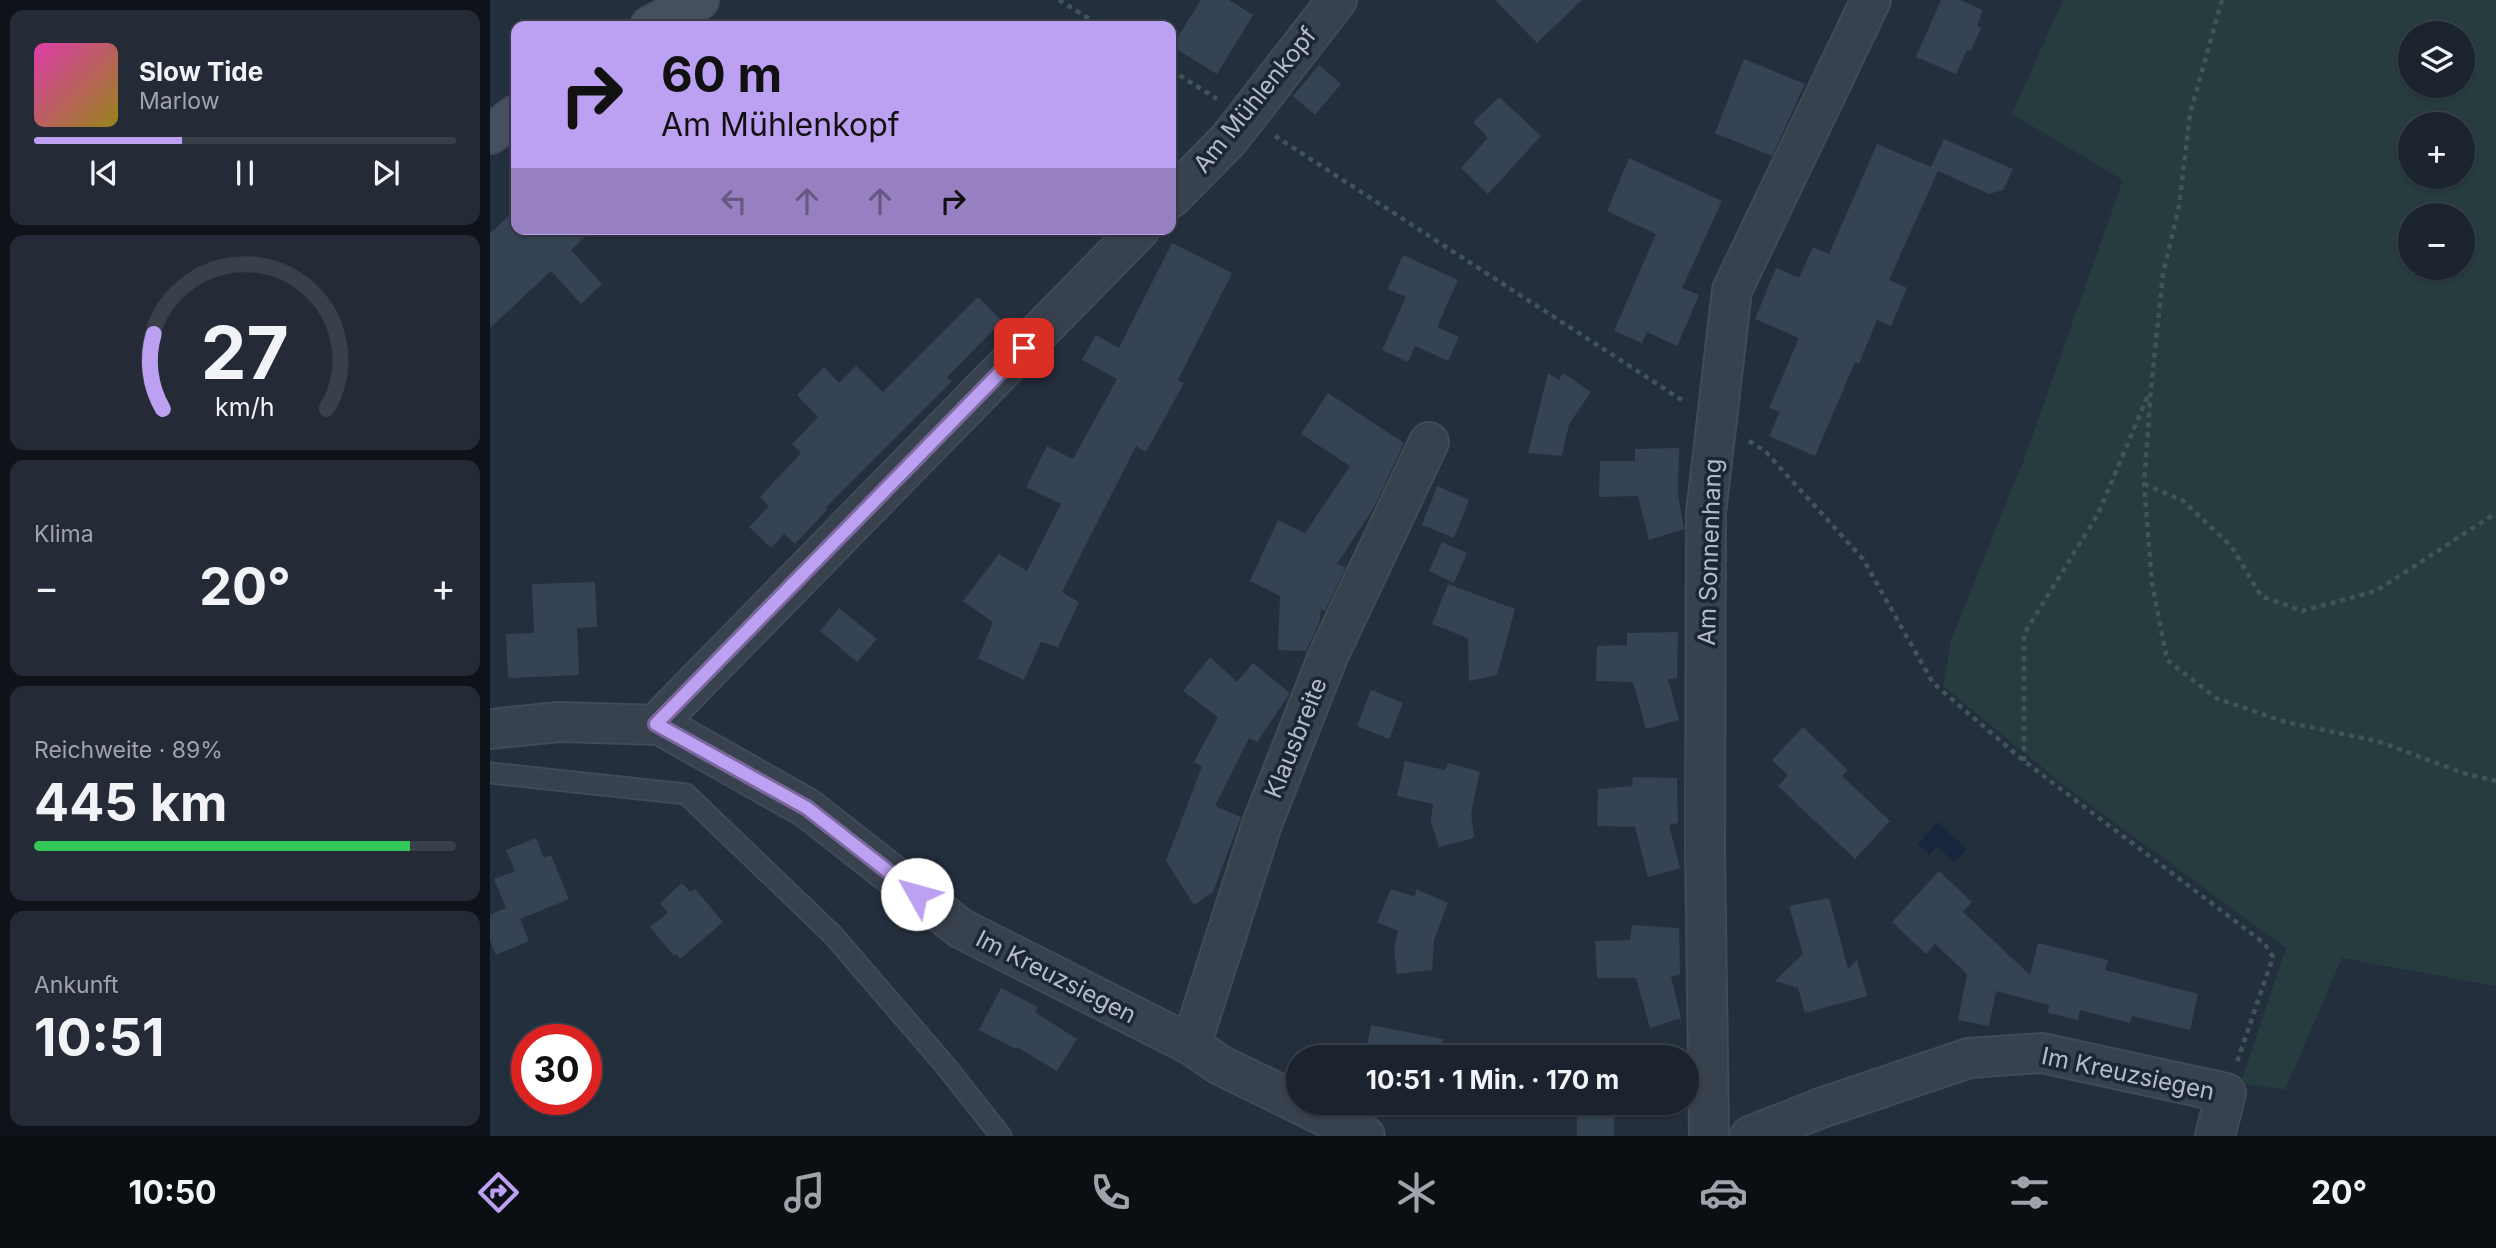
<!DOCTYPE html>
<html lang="de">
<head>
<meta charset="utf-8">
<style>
  :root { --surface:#1b232e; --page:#242b36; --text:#f1f3f6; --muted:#a0a4aa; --line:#39404a; --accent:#bca0f2 }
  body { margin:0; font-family:Inter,sans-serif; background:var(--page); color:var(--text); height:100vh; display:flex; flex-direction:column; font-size:26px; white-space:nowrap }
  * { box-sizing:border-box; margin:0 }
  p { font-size:23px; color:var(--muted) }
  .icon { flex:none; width:38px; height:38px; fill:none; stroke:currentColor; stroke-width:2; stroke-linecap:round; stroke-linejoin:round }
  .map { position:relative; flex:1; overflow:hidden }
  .sheet { display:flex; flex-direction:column; gap:10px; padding:10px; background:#0f1319; width:490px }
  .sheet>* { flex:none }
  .banner { position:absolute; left:21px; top:21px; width:665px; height:214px; border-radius:14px; box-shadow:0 2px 5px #0004,0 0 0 2px var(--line); background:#bca0f2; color:#111; overflow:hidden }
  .buttons { position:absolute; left:1908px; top:21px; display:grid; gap:14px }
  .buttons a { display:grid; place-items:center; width:77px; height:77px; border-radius:50%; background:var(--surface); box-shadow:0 2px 5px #0004,0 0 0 2px var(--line); font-size:35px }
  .speed { position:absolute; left:21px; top:1024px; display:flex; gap:14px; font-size:35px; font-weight:700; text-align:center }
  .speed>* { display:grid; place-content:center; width:91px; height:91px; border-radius:50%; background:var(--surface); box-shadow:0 2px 5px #0004,0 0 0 2px var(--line); line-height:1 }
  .speed .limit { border:10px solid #d22; background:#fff; color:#111 }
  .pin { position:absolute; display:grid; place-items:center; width:60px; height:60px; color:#fff; margin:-30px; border-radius:14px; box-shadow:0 4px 10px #0006 }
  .me { position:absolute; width:77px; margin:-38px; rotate:308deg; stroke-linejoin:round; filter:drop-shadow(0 0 5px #0008) }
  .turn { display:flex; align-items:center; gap:24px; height:147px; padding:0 35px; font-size:32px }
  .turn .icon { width:91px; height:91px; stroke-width:2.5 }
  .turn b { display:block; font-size:49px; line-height:60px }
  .lanes { display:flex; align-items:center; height:66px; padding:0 35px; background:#0003; justify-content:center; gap:35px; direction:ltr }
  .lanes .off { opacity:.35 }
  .big { font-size:52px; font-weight:700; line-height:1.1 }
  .sheet .widget { flex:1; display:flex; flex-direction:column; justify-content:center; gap:10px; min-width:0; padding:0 24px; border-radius:14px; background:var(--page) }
  .sheet .dial { align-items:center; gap:0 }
  .dial svg { height:182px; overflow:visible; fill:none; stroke:var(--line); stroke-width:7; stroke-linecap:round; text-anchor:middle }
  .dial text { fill:var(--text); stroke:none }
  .song { display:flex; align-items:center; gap:21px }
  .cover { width:84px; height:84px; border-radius:10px; background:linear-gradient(135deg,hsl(320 70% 55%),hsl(50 70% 35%)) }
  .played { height:7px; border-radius:4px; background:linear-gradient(90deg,var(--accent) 35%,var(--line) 35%) }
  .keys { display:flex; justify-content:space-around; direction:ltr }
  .heat { display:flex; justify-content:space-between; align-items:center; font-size:38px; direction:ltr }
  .charge { height:10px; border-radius:5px; background:linear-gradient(90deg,#34c759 89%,var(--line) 0) }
  .trip { position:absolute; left:796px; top:1045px; width:413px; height:70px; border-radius:35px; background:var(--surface); box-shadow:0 2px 5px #0004,0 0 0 2px var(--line); font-weight:700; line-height:70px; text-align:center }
  .dock { display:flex; height:112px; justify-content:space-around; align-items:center; background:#0b0e12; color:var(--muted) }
  .dock .icon { width:49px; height:49px }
  .dock .active { color:var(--accent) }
  .dock b { font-size:32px; color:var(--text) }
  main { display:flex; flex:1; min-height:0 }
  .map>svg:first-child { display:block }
</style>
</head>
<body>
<main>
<section class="sheet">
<div class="widget">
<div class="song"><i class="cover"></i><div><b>Slow Tide</b><p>Marlow</p></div></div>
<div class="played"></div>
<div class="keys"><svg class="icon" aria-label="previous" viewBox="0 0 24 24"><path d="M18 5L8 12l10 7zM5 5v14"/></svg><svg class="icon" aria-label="pause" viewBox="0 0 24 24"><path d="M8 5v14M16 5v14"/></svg><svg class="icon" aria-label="next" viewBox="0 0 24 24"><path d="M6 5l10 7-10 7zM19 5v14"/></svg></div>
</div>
<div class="widget dial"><svg viewBox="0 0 100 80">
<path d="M14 69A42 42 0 1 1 86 69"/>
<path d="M14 69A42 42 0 0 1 10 36" stroke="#bca0f2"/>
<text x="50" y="56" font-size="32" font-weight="700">27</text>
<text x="50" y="72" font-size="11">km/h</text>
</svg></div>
<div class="widget"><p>Klima</p>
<div class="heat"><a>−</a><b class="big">20°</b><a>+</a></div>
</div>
<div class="widget"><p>Reichweite · 89%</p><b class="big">445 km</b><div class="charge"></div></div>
<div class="widget"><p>Ankunft</p><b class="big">10:51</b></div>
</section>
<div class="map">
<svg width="2006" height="1136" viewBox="0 0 2006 1136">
  <rect width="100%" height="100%" fill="#242f3e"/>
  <path fill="#263c3f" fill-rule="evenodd" d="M1573 0H2006V986L1852 958 1795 1090 1751 1083 1796 948 1576 787 1453 686 1461 640 1535 457 1633 180 1522 114ZM1920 33H1972V86H1920ZM1920 124H1972V177H1920ZM1920 215H1972V268H1920Z"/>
  <polygon fill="#17263c" points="1448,822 1477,849 1464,862 1447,847 1439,855 1428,844"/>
  <g fill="#364354">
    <polygon points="711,0 739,0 763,15 727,74 682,46"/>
    <polygon points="1005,0 1092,0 1047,43"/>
    <polygon points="1451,0 1470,0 1493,10 1487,26 1491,28 1481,51 1477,50 1466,74 1426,57"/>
    <polygon points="1254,59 1315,84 1282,156 1225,133"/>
    <polygon points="829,65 851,84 825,115 803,96"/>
    <polygon points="1009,97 1051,136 998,194 971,168 998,138 983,122"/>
    <polygon points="1454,139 1523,169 1513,190 1499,194 1448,171 1399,280 1417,288 1401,326 1387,320 1369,364 1365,362 1325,456 1279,436 1290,412 1279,408 1309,338 1265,319 1286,268 1309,278 1323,247 1339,254 1387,144 1441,167"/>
    <polygon points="1139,158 1232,201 1192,288 1209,295 1187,346 1157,332 1152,343 1124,331 1166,234 1117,211"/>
    <polygon points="26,209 26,229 104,229 81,250 112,284 91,304 61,271 0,328 0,233"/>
    <polygon points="682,243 742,273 688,380 694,383 656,452 646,446 572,592 589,602 568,647 551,642 534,680 488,658 503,622 473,601 509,554 537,571 571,504 536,487 557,446 583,459 627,379 592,360 606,335 629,348"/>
    <polygon points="913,255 968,280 947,327 969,337 958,361 925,346 918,362 892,350 916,297 898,289"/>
    <polygon points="488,297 512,321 457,377 462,381 335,508 337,510 305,544 294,534 281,548 259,527 279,506 270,497 311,453 302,444 328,417 307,395 334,367 349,383 366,366 393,392"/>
    <polygon points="1058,373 1069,380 1073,373 1101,392 1079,424 1072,456 1038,453"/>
    <polygon points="838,393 914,443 884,507 847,564 856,567 835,611 831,609 829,623 816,651 788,650 790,596 760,581 788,520 815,533 860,466 811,434"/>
    <polygon points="1189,448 1188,495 1194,529 1159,540 1148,496 1109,497 1110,461 1145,461 1145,449"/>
    <polygon points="947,486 979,500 964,538 932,525"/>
    <polygon points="952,542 977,553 964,583 939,571"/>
    <polygon points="105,582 107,627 87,628 89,675 18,678 16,634 44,633 42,584"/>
    <polygon points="958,584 1025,609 1007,675 979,681 978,638 942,624"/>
    <polygon points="349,608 387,639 367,662 330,631"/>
    <polygon points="1188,632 1187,678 1178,679 1189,720 1156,729 1143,682 1106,681 1107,646 1137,645 1137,633"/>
    <polygon points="720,657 747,682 763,663 800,693 767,742 759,738 725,806 751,817 723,892 704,905 676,861 712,766 704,762 728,717 693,691"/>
    <polygon points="881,690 913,703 899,739 867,726"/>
    <polygon points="1313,727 1358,770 1352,776 1400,821 1365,859 1288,786 1298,775 1282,760"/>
    <polygon points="915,761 955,770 958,763 990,772 981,813 984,838 949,847 941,822 943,804 907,796"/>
    <polygon points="1143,777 1187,778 1188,823 1179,825 1190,868 1158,877 1145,827 1107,826 1108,789 1142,786"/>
    <polygon points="46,838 54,858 61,855 79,899 30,919 39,941 6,955 0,940 0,915 16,908 4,879 25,871 16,850"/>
    <polygon points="1449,871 1482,902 1473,912 1540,975 1548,943 1618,960 1615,970 1708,994 1700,1030 1642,1016 1640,1023 1590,1010 1588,1020 1558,1013 1559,1005 1506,991 1499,1026 1468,1020 1477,974 1445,944 1436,954 1402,922"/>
    <polygon points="192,883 200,892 205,889 233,922 190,959 186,954 184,956 160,927 178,913 170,903"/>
    <polygon points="901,889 925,897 926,889 958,903 944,940 942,970 907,974 904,949 908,931 887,922"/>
    <polygon points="1339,898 1358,969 1367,960 1377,996 1315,1013 1308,988 1285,981 1313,954 1299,906"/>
    <polygon points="1142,925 1189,928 1190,974 1181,977 1191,1018 1160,1028 1146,978 1107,978 1105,941 1140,940"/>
    <polygon points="511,988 548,1007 545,1012 587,1039 567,1071 527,1047 526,1049 489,1030"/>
    <polygon points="881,1025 953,1039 950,1057 875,1057"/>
    <polygon points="884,1102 941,1102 940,1108 929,1106 926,1117 882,1109"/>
    <rect x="1087" y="1102" width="37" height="34"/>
  </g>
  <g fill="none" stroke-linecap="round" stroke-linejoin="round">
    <defs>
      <polyline id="lane" points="0,773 196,794 343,935 454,1064 511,1136"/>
      <g id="street">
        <polyline points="681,198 740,138 847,0"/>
        <polyline points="166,724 650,229"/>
        <polyline points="0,729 69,722 170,725 317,808 470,928 701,1045 730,1065 875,1136"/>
        <polyline points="701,1045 772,824 838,656 939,442"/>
        <polyline points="1219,1136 1215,849 1216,513 1242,290 1381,0"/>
        <polyline points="1260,1136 1331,1108 1479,1058 1552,1053 1736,1093 1725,1136"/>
      </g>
      <g id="secondary">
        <polyline points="160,26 209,0"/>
        <polyline points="0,134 26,115"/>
      </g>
    </defs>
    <use href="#lane" stroke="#414a57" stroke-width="23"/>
    <use href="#street" stroke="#414a57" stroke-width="42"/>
    <use href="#secondary" stroke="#414a57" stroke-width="42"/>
    <g stroke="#3f5557" stroke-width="4.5" stroke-dasharray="5 5" stroke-linecap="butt">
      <polyline points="569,0 611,26"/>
      <polyline points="1732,0 1700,114 1689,206 1673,274 1661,388 1654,484 1662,583 1677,660 1726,698 1795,722 1887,741 1973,773 2006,781"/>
      <polyline points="681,70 727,99"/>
      <polyline points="785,136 1195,402"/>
      <polyline points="1259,441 1275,451 1373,559 1443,683 1534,761 1774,943 1783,957 1747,1062"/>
      <polyline points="1654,484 1692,500 1741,546 1771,596 1812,611 1886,591 2006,513"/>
      <polyline points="1534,761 1534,634 1608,514 1659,393"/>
    </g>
    <use href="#lane" stroke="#38414e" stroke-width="19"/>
    <use href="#street" stroke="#38414e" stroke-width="38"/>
    <use href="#secondary" stroke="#465061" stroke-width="38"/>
  </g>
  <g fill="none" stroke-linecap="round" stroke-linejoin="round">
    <defs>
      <polyline id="route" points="427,894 317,808 166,724 534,348"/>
    </defs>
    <use href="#route" stroke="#7a689d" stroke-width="18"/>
    <use href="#route" stroke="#bca0f2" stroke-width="12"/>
  </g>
  <g text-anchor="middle" stroke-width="7" stroke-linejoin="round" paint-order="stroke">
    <g font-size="24" fill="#b4bcc9" stroke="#1d2633">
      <text transform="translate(765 100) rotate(-51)" y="8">Am Mühlenkopf</text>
      <text transform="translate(1220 552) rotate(-88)" y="8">Am Sonnenhang</text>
      <text transform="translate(806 738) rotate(-68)" y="8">Klausbreite</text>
      <text transform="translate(566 977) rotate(27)" y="8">Im Kreuzsiegen</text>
      <text transform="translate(1638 1074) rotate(12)" y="8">Im Kreuzsiegen</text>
    </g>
  </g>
</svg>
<div class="buttons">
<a><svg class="icon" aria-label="layers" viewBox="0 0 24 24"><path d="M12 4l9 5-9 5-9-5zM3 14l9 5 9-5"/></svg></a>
<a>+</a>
<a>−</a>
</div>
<div class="speed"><div class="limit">30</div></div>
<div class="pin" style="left:534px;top:348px;background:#d93025"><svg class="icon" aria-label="arrive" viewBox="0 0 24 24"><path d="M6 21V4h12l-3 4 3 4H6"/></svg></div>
<svg class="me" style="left:427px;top:894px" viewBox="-20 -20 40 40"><circle r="19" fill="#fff"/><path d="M0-13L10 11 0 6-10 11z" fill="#bca0f2"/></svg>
<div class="trip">10:51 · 1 Min. · 170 m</div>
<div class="banner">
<div class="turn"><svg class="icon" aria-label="right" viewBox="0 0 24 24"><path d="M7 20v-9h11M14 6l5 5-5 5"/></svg><div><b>60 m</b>Am Mühlenkopf</div></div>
<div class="lanes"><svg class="icon off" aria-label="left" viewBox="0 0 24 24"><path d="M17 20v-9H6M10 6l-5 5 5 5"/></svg><svg class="icon off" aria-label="ahead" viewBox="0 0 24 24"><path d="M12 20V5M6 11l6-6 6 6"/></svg><svg class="icon off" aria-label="ahead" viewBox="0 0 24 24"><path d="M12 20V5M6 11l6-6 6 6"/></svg><svg class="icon" aria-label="right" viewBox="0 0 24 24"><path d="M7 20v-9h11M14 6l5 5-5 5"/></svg></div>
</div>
</div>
</main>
<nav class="dock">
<b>10:50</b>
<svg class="icon active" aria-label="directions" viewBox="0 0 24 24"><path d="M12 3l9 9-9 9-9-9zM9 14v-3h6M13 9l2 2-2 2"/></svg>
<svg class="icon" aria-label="music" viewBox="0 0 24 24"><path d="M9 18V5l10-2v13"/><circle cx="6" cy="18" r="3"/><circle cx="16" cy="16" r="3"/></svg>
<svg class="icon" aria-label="phone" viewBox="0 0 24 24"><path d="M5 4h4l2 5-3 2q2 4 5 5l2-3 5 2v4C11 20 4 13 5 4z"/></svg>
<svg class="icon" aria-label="climate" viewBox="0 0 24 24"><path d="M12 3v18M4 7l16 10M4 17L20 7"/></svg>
<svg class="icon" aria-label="car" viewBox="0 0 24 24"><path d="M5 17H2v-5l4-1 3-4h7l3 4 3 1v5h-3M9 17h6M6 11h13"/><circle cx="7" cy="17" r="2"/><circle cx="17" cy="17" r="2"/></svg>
<svg class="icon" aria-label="filters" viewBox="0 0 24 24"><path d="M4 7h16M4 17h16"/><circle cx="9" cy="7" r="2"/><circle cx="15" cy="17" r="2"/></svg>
<b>20°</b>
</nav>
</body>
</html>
